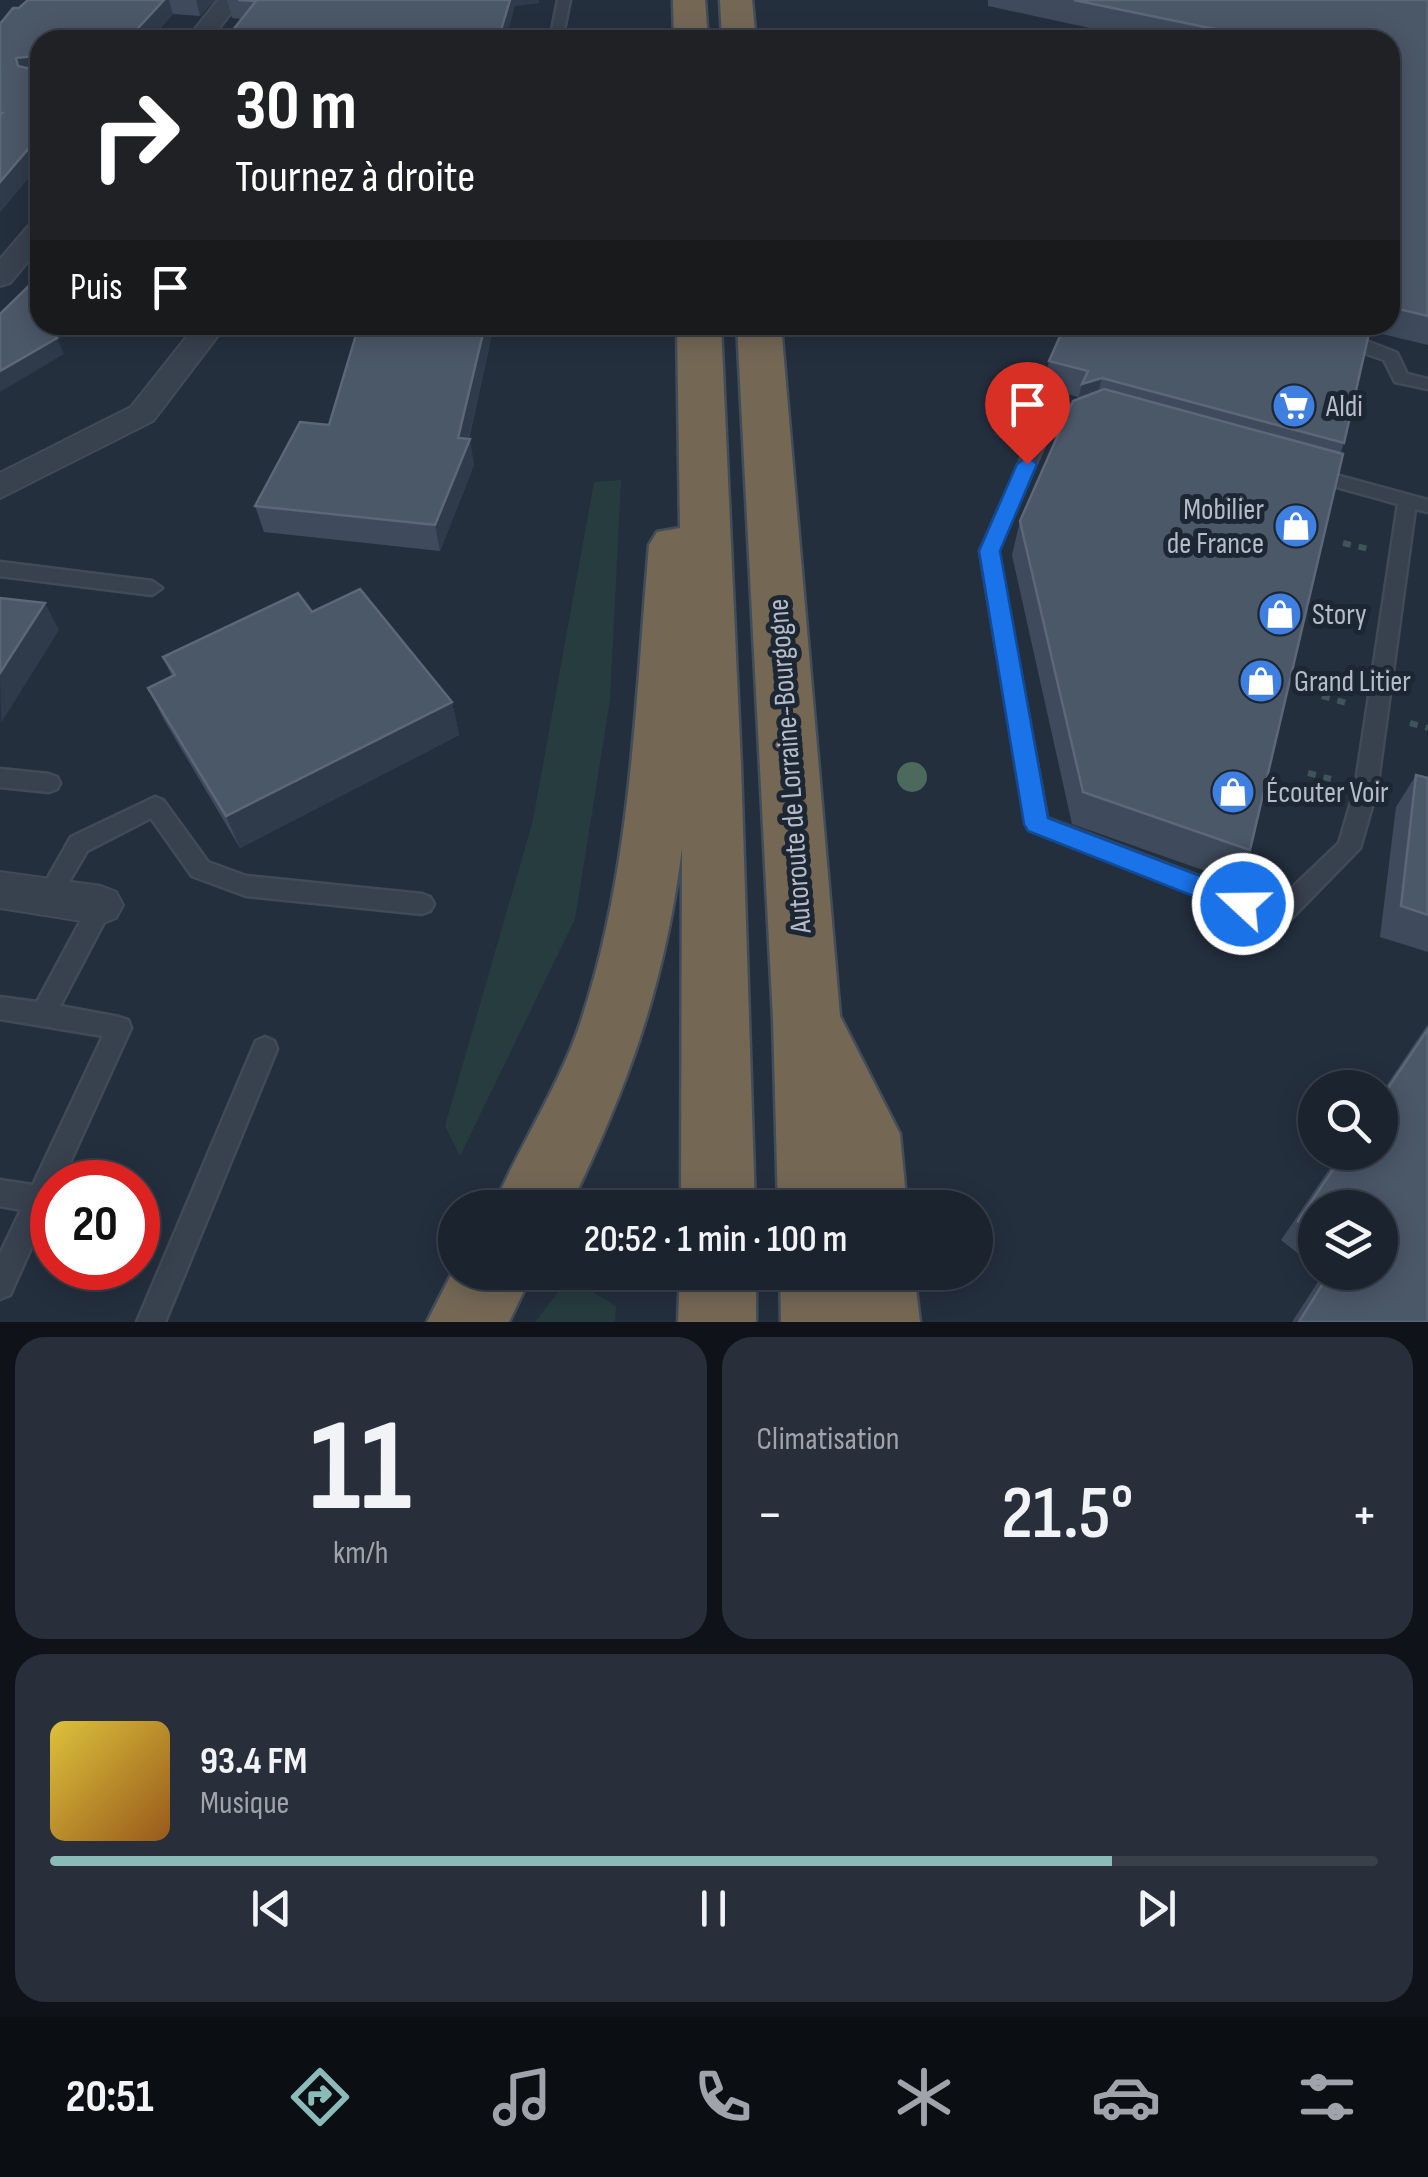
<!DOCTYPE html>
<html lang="fr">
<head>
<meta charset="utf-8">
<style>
  :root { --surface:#1b232e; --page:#282f3a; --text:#f1f3f6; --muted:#a0a4aa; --line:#39404a; --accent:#8bbbb9 }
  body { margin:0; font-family:"Sofia Sans Condensed",sans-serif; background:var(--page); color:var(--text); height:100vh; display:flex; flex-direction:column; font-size:38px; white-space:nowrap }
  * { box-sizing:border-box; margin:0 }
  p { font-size:32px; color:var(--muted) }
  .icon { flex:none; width:55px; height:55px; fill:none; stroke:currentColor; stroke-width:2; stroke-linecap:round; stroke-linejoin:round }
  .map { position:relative; height:1322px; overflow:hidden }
  .details { display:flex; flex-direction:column; gap:15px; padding:15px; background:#0f1319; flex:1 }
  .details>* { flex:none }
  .hud { position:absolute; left:30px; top:30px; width:1370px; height:305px; border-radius:30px; box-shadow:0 5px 25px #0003,0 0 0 2px var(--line); background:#202124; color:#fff; overflow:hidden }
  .tools { position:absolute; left:1298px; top:1070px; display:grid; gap:20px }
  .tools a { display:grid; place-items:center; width:100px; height:100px; border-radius:50%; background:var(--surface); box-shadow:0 5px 25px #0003,0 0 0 2px var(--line); font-size:50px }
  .speed { position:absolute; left:30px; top:1160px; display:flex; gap:20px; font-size:50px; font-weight:700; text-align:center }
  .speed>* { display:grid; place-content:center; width:130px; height:130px; border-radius:50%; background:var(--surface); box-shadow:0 5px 25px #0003,0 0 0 2px var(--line); line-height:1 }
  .speed .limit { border:15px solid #d22; background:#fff; color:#111 }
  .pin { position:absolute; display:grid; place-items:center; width:85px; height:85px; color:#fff; margin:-102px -42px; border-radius:50% 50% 50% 0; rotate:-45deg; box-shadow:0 0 10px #0007 }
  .pin .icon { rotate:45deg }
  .me { position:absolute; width:110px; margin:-55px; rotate:291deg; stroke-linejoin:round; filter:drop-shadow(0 0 8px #0008) }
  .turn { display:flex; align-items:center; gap:35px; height:210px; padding:0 40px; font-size:45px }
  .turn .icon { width:130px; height:130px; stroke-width:2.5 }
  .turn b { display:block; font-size:70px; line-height:85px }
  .then { display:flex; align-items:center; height:95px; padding:0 40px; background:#0003; gap:20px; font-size:38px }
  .big { font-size:75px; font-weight:600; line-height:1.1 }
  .details .tile { flex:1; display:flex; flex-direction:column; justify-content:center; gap:15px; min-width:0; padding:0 35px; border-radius:30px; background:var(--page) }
  .details .dial { align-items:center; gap:0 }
  .dial b { font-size:130px; line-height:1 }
  .song { display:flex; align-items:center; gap:30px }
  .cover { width:120px; height:120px; border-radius:15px; background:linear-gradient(135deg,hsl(50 70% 55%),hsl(30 70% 35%)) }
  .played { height:10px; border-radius:5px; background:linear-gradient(90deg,var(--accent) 80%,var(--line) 80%) }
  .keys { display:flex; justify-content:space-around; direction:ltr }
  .heat { display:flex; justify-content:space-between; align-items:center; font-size:55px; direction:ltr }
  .details .tiles { flex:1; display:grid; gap:15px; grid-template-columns:1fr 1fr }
  .tile:last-child { grid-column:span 2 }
  .trip { position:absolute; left:438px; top:1190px; width:555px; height:100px; border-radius:50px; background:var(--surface); box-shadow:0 5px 25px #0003,0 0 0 2px var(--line); font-weight:600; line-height:100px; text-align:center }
  .tab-bar { display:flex; height:160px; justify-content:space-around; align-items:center; background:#0b0e12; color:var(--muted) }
  .tab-bar .icon { width:70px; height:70px }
  .tab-bar .active { color:var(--accent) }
  .tab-bar b { font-size:45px; color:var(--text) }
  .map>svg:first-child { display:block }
</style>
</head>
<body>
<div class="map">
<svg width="1428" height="1322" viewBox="0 0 1428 1322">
  <rect width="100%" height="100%" fill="#242f3e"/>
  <g fill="#263c3f">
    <polygon points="621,480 610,700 575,919 460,1156 445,1126 533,820 594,482"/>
    <polygon points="569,1278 616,1306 615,1322 535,1322"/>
  </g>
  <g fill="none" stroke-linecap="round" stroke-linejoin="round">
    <defs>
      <g id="service">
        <polygon points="558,0 570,0 562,40 550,40"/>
        <path d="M1286 325C1327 325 1360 338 1397 353L1407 374 1428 379V389L1395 382 1384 360Z"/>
        <polygon points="1084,412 1090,413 1090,421 1047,438 998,551 1047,818 1274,905 1339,843 1355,789 1398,504 1308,479 1305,475 1314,469 1428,500 1428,512 1415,509 1377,789 1360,848 1286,924 1278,927 1270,924 1029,830 1026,824 980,551 1034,430"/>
        <polygon points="0,562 152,581 162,588 152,595 0,576"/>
        <polygon points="0,769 49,774 57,777 60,783 57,789 49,792 0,787"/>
        <polygon points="155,797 163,800 208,862 246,876 422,894 430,897 434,904 430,911 422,914 246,896 192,876 151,818 87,851 56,904 48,907 40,904 37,897 71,837"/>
        <polygon points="101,895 109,898 113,905 60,1006 119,1017 128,1020 131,1028 61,1182 52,1182 52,1201 10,1295 0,1299 0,1254 21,1210 0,1206 0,1180 33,1185 103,1036 0,1019 0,997 37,1002 93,898"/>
        <polygon points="265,1037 274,1041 277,1049 165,1322 137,1322 256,1041"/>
      </g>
      <g id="minor">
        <polygon points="218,0 241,0 210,40 186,40"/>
        <polygon points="40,222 40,247 10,283 0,286 0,259 30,224"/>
        <polygon points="196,325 226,325 153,421 0,498 0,473 131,407"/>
        <polygon points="0,872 101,886 116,892 123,905 116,918 101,924 0,908"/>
      </g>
      <g id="motorway">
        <polygon points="673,0 705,0 708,40 674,40"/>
        <polygon points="720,0 752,0 756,40 722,40"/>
        <path d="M677 325H721L741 765 755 1208H681L682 848C665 984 629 1085 569 1208H493C520 1144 559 1087 581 1021 632 867 635 705 649 545L657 532 680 528Z"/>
        <polygon points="737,325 781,325 840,1016 900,1134 907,1208 778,1208 773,1019"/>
        <polygon points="455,1267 455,1272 533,1272 509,1322 427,1322"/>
        <polygon points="680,1272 756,1272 756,1322 678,1322"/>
        <polygon points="780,1272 914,1272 920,1322 781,1322"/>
      </g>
    </defs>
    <use href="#service" stroke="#414a57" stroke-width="5"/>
    <use href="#minor" stroke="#414a57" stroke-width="4"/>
    <use href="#motorway" stroke="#434c59" stroke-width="5"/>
    <g stroke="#3f5557" stroke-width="6" stroke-dasharray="8 8" stroke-linecap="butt">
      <polyline points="1343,543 1369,549"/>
      <polyline points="1331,615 1355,621"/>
      <polyline points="1322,696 1346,703"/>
      <polyline points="1410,723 1428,728"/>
      <polyline points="1308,773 1331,779"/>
    </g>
    <use href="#service" fill="#38414e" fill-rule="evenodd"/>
    <use href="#minor" fill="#38414e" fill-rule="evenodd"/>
    <use href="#motorway" fill="#746855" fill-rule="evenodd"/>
  </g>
  <circle fill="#4b6a5d" cx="912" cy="777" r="15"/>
  <g fill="#3f4b5c">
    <polygon points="28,0 215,0 200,16 173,14 150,40 40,40 40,164 0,212 0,24"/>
    <polygon points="227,0 539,3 242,19 232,18"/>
    <polygon points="988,0 1428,0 1428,345 1370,331 1344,443 1340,454 1250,850 1234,881 1072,824 1012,555 1020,521 1078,397 1043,387 1049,361 1065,325 1390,325 1390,40 1145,40 988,6"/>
    <polygon points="359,325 494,325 469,439 474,465 440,551 264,532 255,506 329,425"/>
    <polygon points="312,612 452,702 459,735 240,848 164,720 148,688 172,677 163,657"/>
    <polygon points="1416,775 1428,778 1428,952 1380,937 1396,807"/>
    <polygon points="1428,1024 1428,1322 1292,1322 1323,1274 1322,1272 1380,1272 1315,1208 1315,1267 1281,1240 1341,1152 1380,1152 1380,1095"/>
  </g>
  <g fill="#2f3b4b">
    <polygon points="164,0 169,0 173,14 150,40 127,40"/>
    <polygon points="196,0 215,0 200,16"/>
    <polygon points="510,0 539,0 539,3 515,6 506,40 498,40"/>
    <polygon points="35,56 40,76 18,66 16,58"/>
    <polygon points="40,135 40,164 0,212 0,182"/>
    <polygon points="49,325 67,325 66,326 68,332 58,340 64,354 0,392 0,371"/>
    <polygon points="485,325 494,325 467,446 470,439 474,465 440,551 435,525 458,438"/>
    <polygon points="1102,378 1095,404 1075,411 1082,384"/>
    <polygon points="45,603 59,630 1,723 0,673"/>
    <polygon points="452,702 459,735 240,848 226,816"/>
  </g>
  <g fill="#4b5868" stroke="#5c6777" stroke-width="2.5" fill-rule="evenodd">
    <path d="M28 0H164L127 40H40V135L0 182V115L2 113H0V24L13 8H19ZM35 56V70L18 66 16 58Z"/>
    <polygon points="238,0 510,0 498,40 225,40 256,1"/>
    <polygon points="1074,0 1428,0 1428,316 1390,307 1390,40 1219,40 1224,31"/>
    <polygon points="40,275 40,325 49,325 57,338 0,371 0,314"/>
    <polygon points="359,325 485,325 458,438 470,439 435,525 255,506 300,422 329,425"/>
    <polygon points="1065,325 1360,325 1370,329 1344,443 1102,378 1082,384 1088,371 1049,361"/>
    <polygon points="1104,389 1343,454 1250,850 1083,792 1020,521 1073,401"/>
    <polygon points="360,589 452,702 226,816 148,688 175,675 163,657 298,593 312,612"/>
    <polygon points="0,598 45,603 0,673"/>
    <polygon points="1416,775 1428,778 1428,915 1401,906"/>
    <polygon points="1428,1029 1428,1322 1299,1322 1330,1272 1380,1272 1380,1208 1315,1208 1315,1235 1298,1221 1345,1152 1380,1152 1380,1100"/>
  </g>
  <polygon fill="#1a73e8" stroke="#114b97" stroke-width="2.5" points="1027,457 1037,464 1000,551 1048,818 1253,896 1256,904 1253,912 1243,915 1234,912 1028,831 1024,824 979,551 1017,464"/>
  <defs>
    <symbol id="supermarket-disc" viewBox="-11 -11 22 22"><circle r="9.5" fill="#3f7fe0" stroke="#1d2633"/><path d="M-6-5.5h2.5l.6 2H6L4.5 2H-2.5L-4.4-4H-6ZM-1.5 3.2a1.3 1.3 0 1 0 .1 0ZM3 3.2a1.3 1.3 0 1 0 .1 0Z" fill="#fff"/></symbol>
    <symbol id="shop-disc" viewBox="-11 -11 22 22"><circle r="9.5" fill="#3f7fe0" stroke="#1d2633"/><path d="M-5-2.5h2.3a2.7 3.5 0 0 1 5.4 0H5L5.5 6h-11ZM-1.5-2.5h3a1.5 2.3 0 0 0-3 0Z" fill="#fff"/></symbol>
  </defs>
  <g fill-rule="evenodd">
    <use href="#supermarket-disc" x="1269" y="381" width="50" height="50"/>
    <use href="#shop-disc" x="1271" y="501" width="50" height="50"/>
    <use href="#shop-disc" x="1255" y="589" width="50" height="50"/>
    <use href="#shop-disc" x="1236" y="656" width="50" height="50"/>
    <use href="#shop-disc" x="1208" y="767" width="50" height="50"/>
  </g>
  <g text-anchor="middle" stroke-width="10" stroke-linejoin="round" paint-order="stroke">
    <g font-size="30" fill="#b4bcc9" stroke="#1d2633" text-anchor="start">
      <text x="1326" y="416">Aldi</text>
      <text x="1264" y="519" text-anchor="end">Mobilier<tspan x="1264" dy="34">de France</tspan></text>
      <text x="1312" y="624">Story</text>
      <text x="1294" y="691">Grand Litier</text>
      <text x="1266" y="802">Écouter Voir</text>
    </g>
    <g font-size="30" fill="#b4bcc9" stroke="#1d2633">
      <text transform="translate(789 766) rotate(-94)" y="10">Autoroute de Lorraine-Bourgogne</text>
    </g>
  </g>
</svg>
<div class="tools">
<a><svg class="icon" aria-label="search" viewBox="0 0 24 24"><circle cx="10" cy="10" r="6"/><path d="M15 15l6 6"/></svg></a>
<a><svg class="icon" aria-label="layers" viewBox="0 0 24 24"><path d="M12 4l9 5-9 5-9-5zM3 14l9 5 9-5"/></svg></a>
</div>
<div class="speed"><div class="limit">20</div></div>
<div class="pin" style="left:1027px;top:464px;background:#d93025"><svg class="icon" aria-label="arrive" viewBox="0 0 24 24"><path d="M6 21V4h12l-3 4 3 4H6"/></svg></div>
<svg class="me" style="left:1243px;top:904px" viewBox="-20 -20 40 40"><circle r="17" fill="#1a73e8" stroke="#fff" stroke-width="3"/><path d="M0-11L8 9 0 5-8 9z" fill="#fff"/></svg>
<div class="trip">20:52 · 1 min · 100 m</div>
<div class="hud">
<div class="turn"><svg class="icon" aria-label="right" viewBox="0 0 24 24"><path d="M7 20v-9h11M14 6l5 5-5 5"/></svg><div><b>30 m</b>Tournez à droite</div></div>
<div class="then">Puis<svg class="icon" aria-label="arrive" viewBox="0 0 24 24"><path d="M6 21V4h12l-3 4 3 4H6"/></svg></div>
</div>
</div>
<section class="details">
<div class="tiles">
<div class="tile dial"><b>11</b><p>km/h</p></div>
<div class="tile"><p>Climatisation</p>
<div class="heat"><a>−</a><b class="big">21.5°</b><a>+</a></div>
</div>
<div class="tile">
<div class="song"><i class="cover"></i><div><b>93.4 FM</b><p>Musique</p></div></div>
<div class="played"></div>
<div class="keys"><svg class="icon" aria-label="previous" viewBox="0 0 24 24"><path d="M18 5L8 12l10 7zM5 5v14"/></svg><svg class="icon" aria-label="pause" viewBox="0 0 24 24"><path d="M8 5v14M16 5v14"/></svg><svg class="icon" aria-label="next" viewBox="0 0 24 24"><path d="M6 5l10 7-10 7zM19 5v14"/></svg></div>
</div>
</div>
</section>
<nav class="tab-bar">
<b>20:51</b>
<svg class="icon active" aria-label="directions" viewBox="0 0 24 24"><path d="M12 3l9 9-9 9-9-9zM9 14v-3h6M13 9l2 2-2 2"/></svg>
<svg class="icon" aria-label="music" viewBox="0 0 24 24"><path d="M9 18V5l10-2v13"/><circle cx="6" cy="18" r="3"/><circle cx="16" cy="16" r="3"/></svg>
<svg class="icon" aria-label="phone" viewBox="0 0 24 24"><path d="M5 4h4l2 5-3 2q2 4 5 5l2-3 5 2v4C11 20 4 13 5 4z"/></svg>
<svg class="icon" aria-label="climate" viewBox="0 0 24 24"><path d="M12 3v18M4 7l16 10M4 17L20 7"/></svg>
<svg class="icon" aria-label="car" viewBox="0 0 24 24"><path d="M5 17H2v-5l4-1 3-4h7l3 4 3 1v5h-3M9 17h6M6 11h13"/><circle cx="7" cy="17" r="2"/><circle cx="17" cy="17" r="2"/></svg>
<svg class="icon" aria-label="filters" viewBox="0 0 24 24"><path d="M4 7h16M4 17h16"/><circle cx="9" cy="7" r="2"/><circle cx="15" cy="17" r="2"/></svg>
</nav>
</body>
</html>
